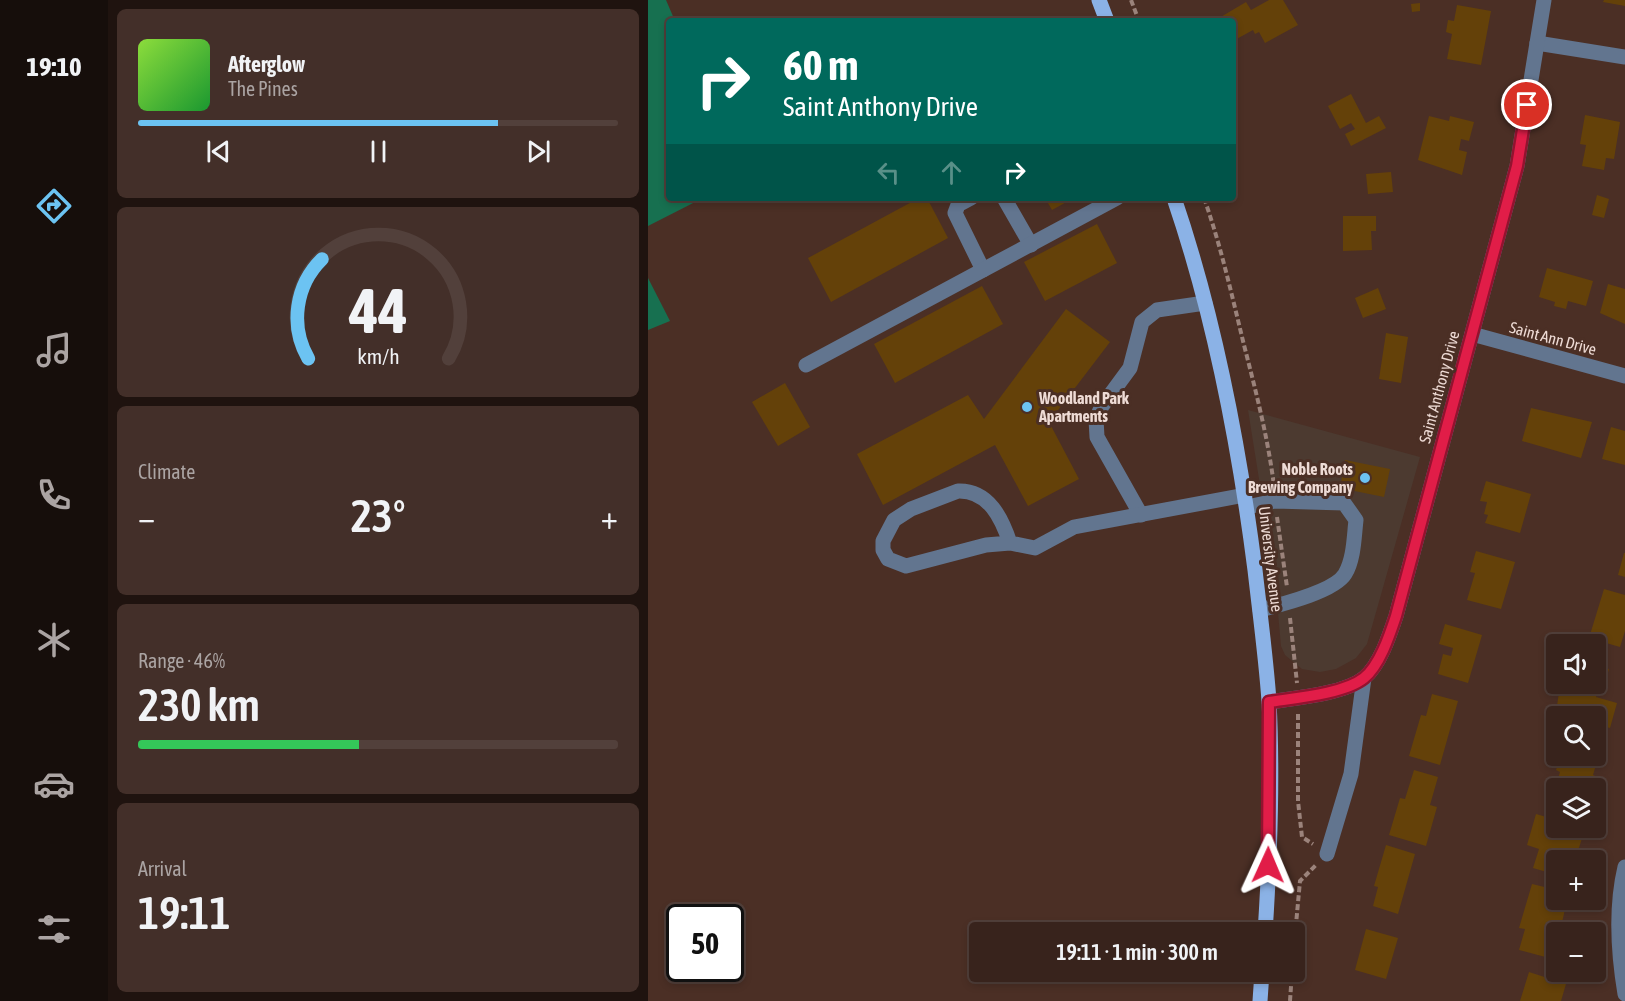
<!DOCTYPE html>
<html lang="en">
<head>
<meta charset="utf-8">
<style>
  :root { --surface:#38231c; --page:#432f29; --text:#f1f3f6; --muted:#aba4a3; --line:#52403b; --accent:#6cc3f2 }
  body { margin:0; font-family:"Asap Condensed",sans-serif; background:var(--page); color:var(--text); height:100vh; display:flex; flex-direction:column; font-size:22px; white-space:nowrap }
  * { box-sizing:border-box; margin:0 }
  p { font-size:20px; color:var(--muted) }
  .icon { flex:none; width:33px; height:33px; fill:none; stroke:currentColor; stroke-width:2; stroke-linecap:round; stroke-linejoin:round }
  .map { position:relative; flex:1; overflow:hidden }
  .sheet { display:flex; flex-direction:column; gap:9px; padding:9px; background:#1f130f; width:540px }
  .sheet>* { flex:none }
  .hud { position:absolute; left:18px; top:18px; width:570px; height:183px; border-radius:6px; box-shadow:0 3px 9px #0003,0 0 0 2px var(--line); background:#00695c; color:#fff; overflow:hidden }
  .controls { position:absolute; left:898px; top:634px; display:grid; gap:12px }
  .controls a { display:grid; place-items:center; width:60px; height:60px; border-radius:6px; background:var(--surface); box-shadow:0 3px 9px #0003,0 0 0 2px var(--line); font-size:30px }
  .speed { position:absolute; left:18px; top:904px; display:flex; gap:12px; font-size:30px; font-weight:700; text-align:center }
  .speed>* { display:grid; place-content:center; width:78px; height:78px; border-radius:50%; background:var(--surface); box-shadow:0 3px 9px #0003,0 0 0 2px var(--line); line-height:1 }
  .speed .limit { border:3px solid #111; border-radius:9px; background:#fff; color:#111 }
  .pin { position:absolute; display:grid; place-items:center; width:51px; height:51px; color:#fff; margin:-26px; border:3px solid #fff; border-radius:50%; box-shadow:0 2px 6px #0007 }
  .me { position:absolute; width:66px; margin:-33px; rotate:1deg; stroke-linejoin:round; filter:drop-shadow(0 0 4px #0008) }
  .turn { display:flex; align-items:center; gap:21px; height:126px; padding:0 18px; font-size:27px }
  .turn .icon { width:78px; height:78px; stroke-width:2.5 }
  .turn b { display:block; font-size:42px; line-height:51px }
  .lanes { display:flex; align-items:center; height:57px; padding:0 18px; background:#0003; justify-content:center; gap:30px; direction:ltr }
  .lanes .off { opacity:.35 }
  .big { font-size:45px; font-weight:600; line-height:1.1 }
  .sheet .card { flex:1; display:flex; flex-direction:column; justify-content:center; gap:9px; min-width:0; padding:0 21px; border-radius:9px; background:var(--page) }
  .sheet .dial { align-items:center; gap:0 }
  .dial svg { height:156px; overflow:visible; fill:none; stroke:var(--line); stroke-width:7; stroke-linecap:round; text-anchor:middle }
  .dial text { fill:var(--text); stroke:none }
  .song { display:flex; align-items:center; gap:18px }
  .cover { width:72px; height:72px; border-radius:9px; background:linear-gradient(135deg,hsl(90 70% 55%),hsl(130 70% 35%)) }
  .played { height:6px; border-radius:3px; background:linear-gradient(90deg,var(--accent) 75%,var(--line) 75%) }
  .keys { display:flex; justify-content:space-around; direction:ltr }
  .heat { display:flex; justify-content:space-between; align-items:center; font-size:33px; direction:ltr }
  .charge { height:9px; border-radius:4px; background:linear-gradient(90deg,#34c759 46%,var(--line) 0) }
  .trip { position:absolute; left:321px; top:922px; width:336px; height:60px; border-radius:6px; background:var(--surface); box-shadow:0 3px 9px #0003,0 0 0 2px var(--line); font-weight:600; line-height:60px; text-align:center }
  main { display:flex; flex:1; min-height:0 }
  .tabs { display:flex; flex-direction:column; width:108px; justify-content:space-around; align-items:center; background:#160e0b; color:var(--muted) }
  .tabs .icon { width:42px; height:42px }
  .tabs .on { color:var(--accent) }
  .tabs b { font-size:27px; color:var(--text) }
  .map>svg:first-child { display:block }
</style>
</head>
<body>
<main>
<nav class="tabs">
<b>19:10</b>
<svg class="icon on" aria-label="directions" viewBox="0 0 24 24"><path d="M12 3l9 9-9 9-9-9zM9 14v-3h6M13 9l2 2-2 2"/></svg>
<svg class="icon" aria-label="music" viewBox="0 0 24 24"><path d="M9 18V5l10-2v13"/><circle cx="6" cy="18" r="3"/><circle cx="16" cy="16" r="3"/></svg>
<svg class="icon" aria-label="phone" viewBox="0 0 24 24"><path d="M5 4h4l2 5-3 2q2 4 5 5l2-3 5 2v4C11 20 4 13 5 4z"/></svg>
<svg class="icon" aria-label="climate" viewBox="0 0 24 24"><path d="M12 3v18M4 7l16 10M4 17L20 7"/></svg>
<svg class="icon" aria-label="car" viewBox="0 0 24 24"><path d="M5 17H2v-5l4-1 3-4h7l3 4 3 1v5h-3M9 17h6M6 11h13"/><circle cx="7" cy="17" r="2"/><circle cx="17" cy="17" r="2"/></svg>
<svg class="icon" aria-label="filters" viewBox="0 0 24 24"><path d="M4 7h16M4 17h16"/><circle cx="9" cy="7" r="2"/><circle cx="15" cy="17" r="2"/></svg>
</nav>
<section class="sheet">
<div class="card">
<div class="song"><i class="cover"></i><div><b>Afterglow</b><p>The Pines</p></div></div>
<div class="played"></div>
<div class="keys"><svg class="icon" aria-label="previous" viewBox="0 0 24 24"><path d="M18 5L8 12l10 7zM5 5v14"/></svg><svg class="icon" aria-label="pause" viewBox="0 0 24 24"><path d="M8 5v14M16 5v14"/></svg><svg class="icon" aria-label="next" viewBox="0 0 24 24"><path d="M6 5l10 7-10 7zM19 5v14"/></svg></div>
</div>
<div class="card dial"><svg viewBox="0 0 100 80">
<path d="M14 69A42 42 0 1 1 86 69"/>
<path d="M14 69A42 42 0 0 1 21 18" stroke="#6cc3f2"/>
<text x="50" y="56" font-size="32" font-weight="700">44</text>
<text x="50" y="72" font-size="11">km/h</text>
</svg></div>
<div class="card"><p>Climate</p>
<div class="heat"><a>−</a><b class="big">23°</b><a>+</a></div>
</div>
<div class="card"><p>Range · 46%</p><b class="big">230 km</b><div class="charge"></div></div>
<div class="card"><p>Arrival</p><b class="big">19:11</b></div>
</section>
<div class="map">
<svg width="977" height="1001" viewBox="0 0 977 1001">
  <rect width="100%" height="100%" fill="#4b2f25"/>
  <polygon fill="#4c3a30" points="600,410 772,457 719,644 708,658 688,669 672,672 654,669 637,655 633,646 627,579"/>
  <g fill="#177050">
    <polygon points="0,0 18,0 27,21 21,21 21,198 55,198 0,226"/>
    <polygon points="0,278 22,321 0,330"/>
  </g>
  <g fill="#644109">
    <polygon points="621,0 635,0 650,25 617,43 611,32 607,34 605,30 585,41 585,21 573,21 571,18 598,2 603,10"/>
    <polygon points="956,0 977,0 977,6 955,2"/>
    <polygon points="772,3 772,11 764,12 763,4"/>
    <polygon points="809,5 843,11 833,65 799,59 804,34 798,32 800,20 806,21"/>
    <polygon points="703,94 718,123 731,116 738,128 703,146 697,134 707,129 703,123 692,129 680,106"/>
    <polygon points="937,115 972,122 966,159 958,158 956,170 934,166 938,145 932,144"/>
    <polygon points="781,116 801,121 802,116 826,122 821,141 813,139 811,150 819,152 814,175 770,160"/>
    <polygon points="743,172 745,192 720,194 718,174"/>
    <polygon points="949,195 961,199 956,218 944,215"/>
    <polygon points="271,198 279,198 300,238 183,302 160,258"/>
    <polygon points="397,198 426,198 404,210"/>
    <polygon points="695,216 728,216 728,231 723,231 724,250 695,251"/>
    <polygon points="449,224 469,263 397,301 376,262"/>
    <polygon points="899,268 945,281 938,306 920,301 918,309 906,306 907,302 891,297"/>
    <polygon points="960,284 977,289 977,324 952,313"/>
    <polygon points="334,286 355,324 247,383 226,344"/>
    <polygon points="730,288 738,309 715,318 707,298"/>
    <polygon points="418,309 462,342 401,422 431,479 380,506 347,445 235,505 209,454 320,395 336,419"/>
    <polygon points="738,333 760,337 753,383 731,379"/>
    <polygon points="137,383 162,427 130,446 104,402"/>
    <polygon points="883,408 944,422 933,458 874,441"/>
    <polygon points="963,427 977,431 977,465 954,459"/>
    <polygon points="697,460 742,469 736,497 692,488"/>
    <polygon points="838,481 883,494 872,533 837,523 840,515 836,514 839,502 832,501"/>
    <polygon points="828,551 867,562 853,609 819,600 827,573 822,572"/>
    <polygon points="976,553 977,553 977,577 970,575"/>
    <polygon points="956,589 977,595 977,631 972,647 941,638"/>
    <polygon points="797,624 834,635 820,683 790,674 795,654 803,656 805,648 791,644"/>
    <polygon points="948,665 961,669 956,686 952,685 948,697 969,703 962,728 948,724 948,717 922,717 908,713 912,685 948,684"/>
    <polygon points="784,694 810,701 792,765 761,756 773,715 778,716"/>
    <polygon points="948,743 954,745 945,775 949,777 946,789 909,789 909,792 906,792 912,772 908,770 913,756 948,756"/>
    <polygon points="766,770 790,777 782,805 789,807 778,846 741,835 752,798 757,799"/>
    <polygon points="888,814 909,820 909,828 933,828 932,831 936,832 929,854 923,852 921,861 909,861 909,875 885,868 891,849 879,845"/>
    <polygon points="738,845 767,854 750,914 725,906 730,887 726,886"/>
    <polygon points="884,884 909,890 909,900 919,900 912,932 909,931 901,958 871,950 877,929 871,928"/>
    <polygon points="718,929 750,938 738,979 707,970"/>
    <polygon points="881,972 918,984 913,1001 872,1001"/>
  </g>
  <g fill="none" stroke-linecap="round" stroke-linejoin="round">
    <g stroke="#9b837b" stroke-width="4" stroke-dasharray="6 3" stroke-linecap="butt">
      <polyline points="483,0 491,21"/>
      <path d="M556 198C573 246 584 296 596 345 608 392 620 438 626 486"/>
      <polyline points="629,517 639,587"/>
      <polyline points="642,618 649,683"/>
      <polyline points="650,714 650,801 654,837 665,844"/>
      <polyline points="646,946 652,881 669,864"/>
      <polyline points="642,1001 644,972"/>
    </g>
    <g stroke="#62758f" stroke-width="15">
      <polyline points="889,43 977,57"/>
      <polyline points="323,198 310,205 307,213 335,270"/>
      <polyline points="356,198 383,245"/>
      <polyline points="824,334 977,376"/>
      <polyline points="158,365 469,198"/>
      <path d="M599 507 627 501 696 503 708 520C706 537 706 559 697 574 686 592 631 605 612 610"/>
      <polyline points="493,515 449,437 448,419 454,406 482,368 494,322 509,310 557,303"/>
      <path d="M362 543C354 519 341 490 310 491L263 509 246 520 235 541V550L240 559 258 566 338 545 362 543 387 548 426 527 597 495"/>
      <path d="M621 702C647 698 696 694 716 678 732 665 742 634 748 616L869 166 896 0"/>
      <polyline points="679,854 703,774 716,678"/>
      <path d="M977 867C967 909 970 952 977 994"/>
    </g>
    <g stroke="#8bb2e6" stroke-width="15">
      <polyline points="451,0 459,21"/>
      <path d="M526 198C567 318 591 445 607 570 612 614 618 658 621 701 625 778 622 857 617 933"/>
      <polyline points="612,1001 614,972"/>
    </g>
  </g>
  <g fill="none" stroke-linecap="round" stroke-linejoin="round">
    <defs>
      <path id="route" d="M620 865 621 702C647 698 696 694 716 678 732 665 742 634 748 616L869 166 879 105"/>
    </defs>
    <use href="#route" stroke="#92132f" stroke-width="15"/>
    <use href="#route" stroke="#e11d48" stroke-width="10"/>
  </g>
  <g fill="#6cc3f2" stroke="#4b2f25" stroke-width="2">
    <circle cx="379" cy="407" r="6"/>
    <circle cx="717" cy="478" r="6"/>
  </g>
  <g text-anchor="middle" stroke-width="6" stroke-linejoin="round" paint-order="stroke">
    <g font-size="16" fill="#eedbd5" stroke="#4b2f25">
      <text transform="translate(905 338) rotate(15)" y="6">Saint Ann Drive</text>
      <text transform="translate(791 387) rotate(-75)" y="6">Saint Anthony Drive</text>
      <text transform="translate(623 559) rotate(83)" y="6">University Avenue</text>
    </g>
    <g font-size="16" font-weight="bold" fill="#eedbd5" stroke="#4b2f25" text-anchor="start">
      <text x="391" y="404">Woodland Park<tspan x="391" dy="18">Apartments</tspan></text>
      <text x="705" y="475" text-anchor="end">Noble Roots<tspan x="705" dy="18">Brewing Company</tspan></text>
    </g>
  </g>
</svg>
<div class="controls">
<a><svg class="icon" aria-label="sound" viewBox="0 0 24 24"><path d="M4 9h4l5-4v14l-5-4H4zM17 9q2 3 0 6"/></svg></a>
<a><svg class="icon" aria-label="search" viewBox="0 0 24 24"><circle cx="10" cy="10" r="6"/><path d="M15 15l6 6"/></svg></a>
<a><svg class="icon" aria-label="layers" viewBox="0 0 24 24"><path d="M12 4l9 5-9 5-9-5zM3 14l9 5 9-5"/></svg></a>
<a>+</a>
<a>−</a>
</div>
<div class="speed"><div class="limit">50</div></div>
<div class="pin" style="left:879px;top:105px;background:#d93025"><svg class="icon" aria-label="arrive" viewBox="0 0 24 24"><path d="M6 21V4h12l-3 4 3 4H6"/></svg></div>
<svg class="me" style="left:620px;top:865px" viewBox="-20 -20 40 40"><path d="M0-17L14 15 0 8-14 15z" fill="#e11d48" stroke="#fff" stroke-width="4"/></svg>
<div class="trip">19:11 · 1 min · 300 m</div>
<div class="hud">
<div class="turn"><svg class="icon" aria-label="right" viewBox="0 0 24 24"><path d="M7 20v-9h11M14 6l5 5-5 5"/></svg><div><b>60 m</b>Saint Anthony Drive</div></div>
<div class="lanes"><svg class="icon off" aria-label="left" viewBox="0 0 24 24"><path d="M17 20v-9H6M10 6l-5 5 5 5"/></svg><svg class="icon off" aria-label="ahead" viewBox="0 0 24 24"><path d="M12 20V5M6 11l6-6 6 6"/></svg><svg class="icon" aria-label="right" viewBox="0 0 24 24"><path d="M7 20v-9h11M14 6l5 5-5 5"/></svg></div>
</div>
</div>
</main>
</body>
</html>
